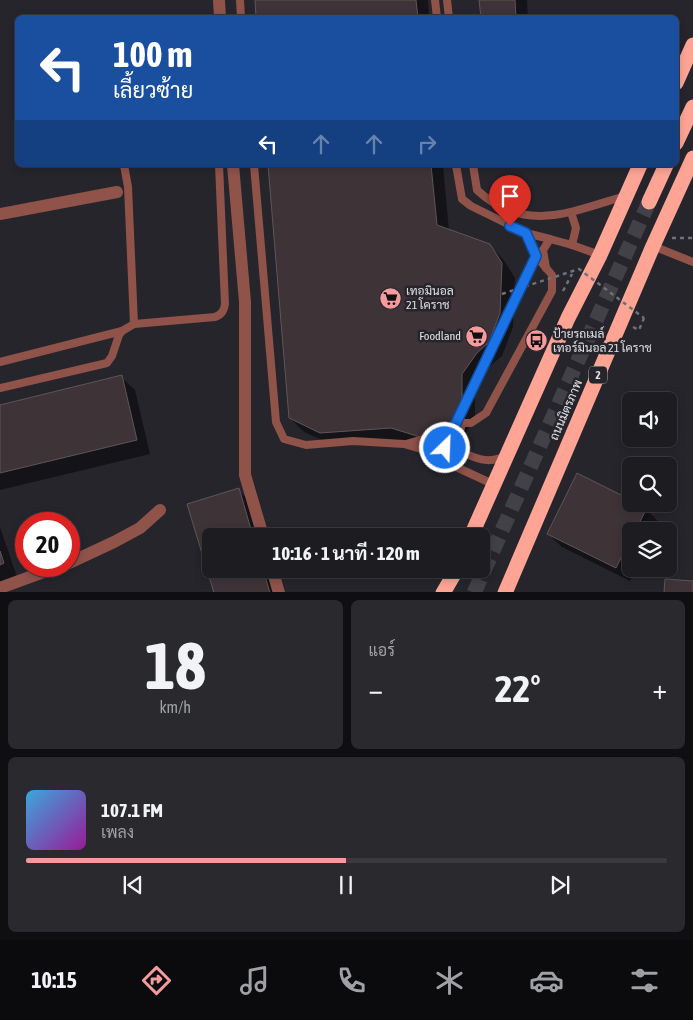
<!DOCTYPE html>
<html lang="th">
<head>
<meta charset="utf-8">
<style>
  :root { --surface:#1c1c21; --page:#29292e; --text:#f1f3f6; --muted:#a0a1a5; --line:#3a3a3f; --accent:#f59b9d }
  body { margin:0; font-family:"Asap Condensed",Sarabun,sans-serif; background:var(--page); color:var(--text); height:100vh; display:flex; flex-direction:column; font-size:19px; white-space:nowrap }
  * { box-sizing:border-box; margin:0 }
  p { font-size:16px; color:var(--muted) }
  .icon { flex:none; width:28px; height:28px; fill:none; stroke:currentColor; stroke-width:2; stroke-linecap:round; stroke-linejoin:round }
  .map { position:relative; height:592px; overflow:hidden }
  .side { display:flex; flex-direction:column; gap:8px; padding:8px; background:#0f0f12; flex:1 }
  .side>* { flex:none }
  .banner { position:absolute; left:15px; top:15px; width:664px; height:152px; border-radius:8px; box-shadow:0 2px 8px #0003,0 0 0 1px var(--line); background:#1a4fa0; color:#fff; overflow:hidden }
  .buttons { position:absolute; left:622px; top:392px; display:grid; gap:10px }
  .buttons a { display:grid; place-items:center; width:55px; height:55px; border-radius:8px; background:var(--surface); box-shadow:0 2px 8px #0003,0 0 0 1px var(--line); font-size:25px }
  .speed { position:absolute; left:15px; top:512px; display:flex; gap:10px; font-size:25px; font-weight:700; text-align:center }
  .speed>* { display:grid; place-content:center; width:65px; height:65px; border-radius:50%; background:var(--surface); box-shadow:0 2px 8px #0003,0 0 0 1px var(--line); line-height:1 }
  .speed .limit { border:8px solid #d22; background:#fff; color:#111 }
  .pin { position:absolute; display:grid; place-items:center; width:42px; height:42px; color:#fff; margin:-51px -21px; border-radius:50% 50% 50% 0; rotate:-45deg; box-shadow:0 0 5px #0007 }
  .pin .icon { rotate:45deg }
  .me { position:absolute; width:55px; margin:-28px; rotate:24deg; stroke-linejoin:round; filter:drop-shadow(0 0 4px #0008) }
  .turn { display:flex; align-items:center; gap:18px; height:105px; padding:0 15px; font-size:22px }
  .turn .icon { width:65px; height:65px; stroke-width:2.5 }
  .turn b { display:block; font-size:35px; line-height:42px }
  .lanes { display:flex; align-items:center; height:48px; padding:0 15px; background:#0003; justify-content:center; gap:25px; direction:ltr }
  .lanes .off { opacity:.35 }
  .big { font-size:38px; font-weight:700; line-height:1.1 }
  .side .tile { flex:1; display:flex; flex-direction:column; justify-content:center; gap:8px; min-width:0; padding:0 18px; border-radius:8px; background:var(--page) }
  .side .dial { align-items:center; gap:0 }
  .dial b { font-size:65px; line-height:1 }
  .song { display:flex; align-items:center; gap:15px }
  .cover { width:60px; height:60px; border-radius:8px; background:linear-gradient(135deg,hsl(200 70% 55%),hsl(300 70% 35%)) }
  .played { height:5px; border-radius:2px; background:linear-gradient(90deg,var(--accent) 50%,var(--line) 50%) }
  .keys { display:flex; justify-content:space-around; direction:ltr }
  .heat { display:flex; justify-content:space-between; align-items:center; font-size:28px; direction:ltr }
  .side .tiles { flex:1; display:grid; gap:8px; grid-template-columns:1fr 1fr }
  .tile:last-child { grid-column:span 2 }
  .trip { position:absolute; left:202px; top:528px; width:288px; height:50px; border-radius:8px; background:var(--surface); box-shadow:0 2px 8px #0003,0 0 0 1px var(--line); font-weight:700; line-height:50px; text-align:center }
  .menu { display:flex; height:80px; justify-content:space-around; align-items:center; background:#0b0b0d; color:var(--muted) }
  .menu .icon { width:35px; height:35px }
  .menu .selected { color:var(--accent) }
  .menu b { font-size:22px; color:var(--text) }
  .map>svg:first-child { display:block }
</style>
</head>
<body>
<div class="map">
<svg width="693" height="593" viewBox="0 0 693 593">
  <rect width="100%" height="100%" fill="#26252c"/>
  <g fill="#0007">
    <polygon points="256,0 428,0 429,18 257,18"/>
    <polygon points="480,0 527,0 528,18 482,18"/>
    <polygon points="269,165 443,165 449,231 489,245 503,259 515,278 513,327 502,356 490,366 475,388 475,417 465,435 452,445 434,450 406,441 335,446 304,432 290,418"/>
    <polygon points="121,377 135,390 150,454 0,490 0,406"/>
    <polygon points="578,475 631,502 631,504 636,504 646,509 659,522 655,531 631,531 631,569 636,569 630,581 562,547 548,534"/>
    <polygon points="238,490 252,503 262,536 211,536 211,569 271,569 278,593 215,593 189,505"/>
    <polygon points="0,527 17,577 0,583"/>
  </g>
  <g fill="#3e3437" stroke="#5f5558">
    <polygon points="255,0 416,0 418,18 256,18"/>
    <polygon points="479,0 515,0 516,18 481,18"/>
    <polygon points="268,165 431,165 437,225 490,244 502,263 500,313 489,342 477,353 462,374 462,403 452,421 438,432 420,437 391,428 320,433 289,418"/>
    <polygon points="122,375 137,440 0,473 0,405"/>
    <polygon points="577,473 631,500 631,504 638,504 647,508 635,531 631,531 631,538 616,568 547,534"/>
    <polygon points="239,488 253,536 211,536 211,569 263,569 270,593 214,593 187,504"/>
    <polygon points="0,551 4,563 0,565"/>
    <polygon points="665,579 693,581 693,593 664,593"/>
  </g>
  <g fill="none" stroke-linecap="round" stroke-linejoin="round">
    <polyline stroke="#424148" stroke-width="15" stroke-dasharray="15 8" stroke-linecap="butt" points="474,593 649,202"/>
    <g stroke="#717077" stroke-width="2.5" stroke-dasharray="4 4" stroke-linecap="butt">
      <polyline points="672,238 693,238"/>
      <polyline points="563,291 572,274"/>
      <polyline points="633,327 639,330 644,318"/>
    </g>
    <g stroke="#8f534a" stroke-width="8">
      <polyline points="240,0 241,18"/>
      <polyline points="435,0 437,18"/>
      <polyline points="447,0 449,18"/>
      <polyline points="124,165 128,187 134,324"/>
      <polyline points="254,165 276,422 284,439 306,445 353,441 404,444 428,451 456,467 495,485"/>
      <polyline points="456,165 462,199 471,206 526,233 536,256"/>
      <path d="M473 165 477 190C524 234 571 212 625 196"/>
      <polyline points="571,212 576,228 572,245"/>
      <polyline points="526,233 550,239"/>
      <polyline points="653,246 693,262"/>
      <polyline points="546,268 543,250 550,239 572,245 600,255"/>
      <polyline points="0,362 122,331"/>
      <path d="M0 388 107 363 112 356 119 335 122 331 134 324 215 317C222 314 224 311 225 304L219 165"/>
      <polyline points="406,444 437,435 453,426"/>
      <path d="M456 467C442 450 443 444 455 425L536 256 552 275V291L486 413 471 423H462C461 430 456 440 459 447 463 455 482 461 491 460 496 460 501 458 506 456"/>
    </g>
    <g stroke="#8f534a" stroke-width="12">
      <polyline points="219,0 220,18"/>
      <polyline points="233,165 245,302 245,475 263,536"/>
      <polyline points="0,214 117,192"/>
      <polyline points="69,563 114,542 140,528 160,510"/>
      <polyline points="272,569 279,593"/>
      <polyline points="0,588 60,566"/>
    </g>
    <g stroke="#fda495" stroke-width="15">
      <polyline points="676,83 693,45"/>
      <polyline points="676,143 693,107"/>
      <polyline points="649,202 666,165"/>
      <polyline points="471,536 568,318 600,255 640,165"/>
      <polyline points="443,593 457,569"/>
      <polyline points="505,593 653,246 693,158"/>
    </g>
    <polyline stroke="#717077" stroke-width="2.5" stroke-dasharray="4 4" stroke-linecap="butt" points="502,294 579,269 644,318"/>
  </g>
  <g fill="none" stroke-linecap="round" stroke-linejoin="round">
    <defs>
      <polyline id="route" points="445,448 446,438 455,425 536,256 526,233 510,226"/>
    </defs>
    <use href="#route" stroke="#114b97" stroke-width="12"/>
    <use href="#route" stroke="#1a73e8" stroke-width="9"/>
  </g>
  <defs>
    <symbol id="supermarket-disc" viewBox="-11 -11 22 22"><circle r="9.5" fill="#f59b9d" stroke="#26252c"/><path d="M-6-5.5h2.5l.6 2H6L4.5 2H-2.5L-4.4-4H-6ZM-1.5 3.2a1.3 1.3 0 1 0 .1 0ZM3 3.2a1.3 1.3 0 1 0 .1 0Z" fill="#111"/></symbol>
    <symbol id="bus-disc" viewBox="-11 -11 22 22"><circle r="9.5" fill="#f59b9d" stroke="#26252c"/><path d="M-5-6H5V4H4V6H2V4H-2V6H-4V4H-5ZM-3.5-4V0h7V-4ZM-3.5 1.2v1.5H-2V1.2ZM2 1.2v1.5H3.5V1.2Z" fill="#111"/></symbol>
  </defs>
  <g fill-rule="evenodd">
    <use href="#supermarket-disc" x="378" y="286" width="25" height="25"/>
    <use href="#supermarket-disc" x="464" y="324" width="25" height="25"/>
    <use href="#bus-disc" x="524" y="328" width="25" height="25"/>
  </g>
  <g text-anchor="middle" stroke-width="5" stroke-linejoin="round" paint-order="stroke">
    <rect fill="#26252c" stroke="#a9a8ae" stroke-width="1" x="589" y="366.5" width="18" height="17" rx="4"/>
    <g font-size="11" font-weight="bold" fill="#e1e0e5">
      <text x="598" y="379">2</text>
    </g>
    <g font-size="12" fill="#e1e0e5" stroke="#26252c" text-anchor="start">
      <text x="406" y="295">เทอมินอล<tspan x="406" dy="14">21 โคราช</tspan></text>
      <text x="553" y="338">ป้ายรถเมล์<tspan x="553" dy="14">เทอร์มินอล 21 โคราช</tspan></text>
      <text x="461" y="340" text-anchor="end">Foodland</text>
    </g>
    <g font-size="12" fill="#e1e0e5" stroke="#26252c">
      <text transform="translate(566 410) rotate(-67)" y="4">ถนนมิตรภาพ</text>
    </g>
  </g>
</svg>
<div class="buttons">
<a><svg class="icon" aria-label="sound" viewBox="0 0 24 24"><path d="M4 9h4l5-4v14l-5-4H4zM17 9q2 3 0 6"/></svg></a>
<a><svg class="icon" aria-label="search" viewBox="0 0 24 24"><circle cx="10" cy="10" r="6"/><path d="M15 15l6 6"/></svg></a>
<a><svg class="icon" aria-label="layers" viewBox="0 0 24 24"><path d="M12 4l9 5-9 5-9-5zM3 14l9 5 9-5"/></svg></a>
</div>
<div class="speed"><div class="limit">20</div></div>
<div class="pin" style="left:510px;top:226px;background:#d93025"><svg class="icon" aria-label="arrive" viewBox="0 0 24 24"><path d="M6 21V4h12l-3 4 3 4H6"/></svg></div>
<svg class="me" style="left:445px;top:448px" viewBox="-20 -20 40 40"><circle r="17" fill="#1a73e8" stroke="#fff" stroke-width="3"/><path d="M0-11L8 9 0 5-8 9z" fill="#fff"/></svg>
<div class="trip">10:16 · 1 นาที · 120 m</div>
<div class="banner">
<div class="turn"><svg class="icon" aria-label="left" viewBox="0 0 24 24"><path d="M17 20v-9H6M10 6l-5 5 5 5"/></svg><div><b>100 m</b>เลี้ยวซ้าย</div></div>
<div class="lanes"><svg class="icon" aria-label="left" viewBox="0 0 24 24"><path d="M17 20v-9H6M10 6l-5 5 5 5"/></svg><svg class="icon off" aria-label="ahead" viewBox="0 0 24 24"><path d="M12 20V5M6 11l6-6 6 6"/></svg><svg class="icon off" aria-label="ahead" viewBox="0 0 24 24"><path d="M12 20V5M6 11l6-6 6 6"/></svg><svg class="icon off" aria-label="right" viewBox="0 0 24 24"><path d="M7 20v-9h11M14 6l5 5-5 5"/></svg></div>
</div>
</div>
<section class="side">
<div class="tiles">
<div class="tile dial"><b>18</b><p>km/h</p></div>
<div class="tile"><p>แอร์</p>
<div class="heat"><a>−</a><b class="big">22°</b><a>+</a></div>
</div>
<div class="tile">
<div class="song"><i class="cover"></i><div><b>107.1 FM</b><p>เพลง</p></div></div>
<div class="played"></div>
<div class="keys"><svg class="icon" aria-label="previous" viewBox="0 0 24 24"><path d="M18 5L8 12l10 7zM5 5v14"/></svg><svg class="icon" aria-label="pause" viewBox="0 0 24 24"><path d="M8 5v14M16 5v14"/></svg><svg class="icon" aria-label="next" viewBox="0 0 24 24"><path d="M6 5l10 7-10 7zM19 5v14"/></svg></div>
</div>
</div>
</section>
<nav class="menu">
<b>10:15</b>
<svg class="icon selected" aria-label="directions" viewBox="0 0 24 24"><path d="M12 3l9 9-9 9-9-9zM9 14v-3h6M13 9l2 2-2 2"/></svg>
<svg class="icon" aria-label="music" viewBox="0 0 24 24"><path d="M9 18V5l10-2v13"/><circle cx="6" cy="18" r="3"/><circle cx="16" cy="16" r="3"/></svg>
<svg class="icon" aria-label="phone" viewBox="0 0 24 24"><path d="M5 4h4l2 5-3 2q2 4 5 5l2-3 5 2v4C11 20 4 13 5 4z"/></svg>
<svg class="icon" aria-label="climate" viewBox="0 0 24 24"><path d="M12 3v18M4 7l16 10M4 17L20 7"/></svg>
<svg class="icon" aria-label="car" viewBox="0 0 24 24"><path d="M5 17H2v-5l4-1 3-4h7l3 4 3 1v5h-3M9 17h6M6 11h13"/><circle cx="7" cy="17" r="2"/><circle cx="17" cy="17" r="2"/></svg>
<svg class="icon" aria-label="filters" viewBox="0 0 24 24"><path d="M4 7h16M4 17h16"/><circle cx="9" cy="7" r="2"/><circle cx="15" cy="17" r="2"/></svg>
</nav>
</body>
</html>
